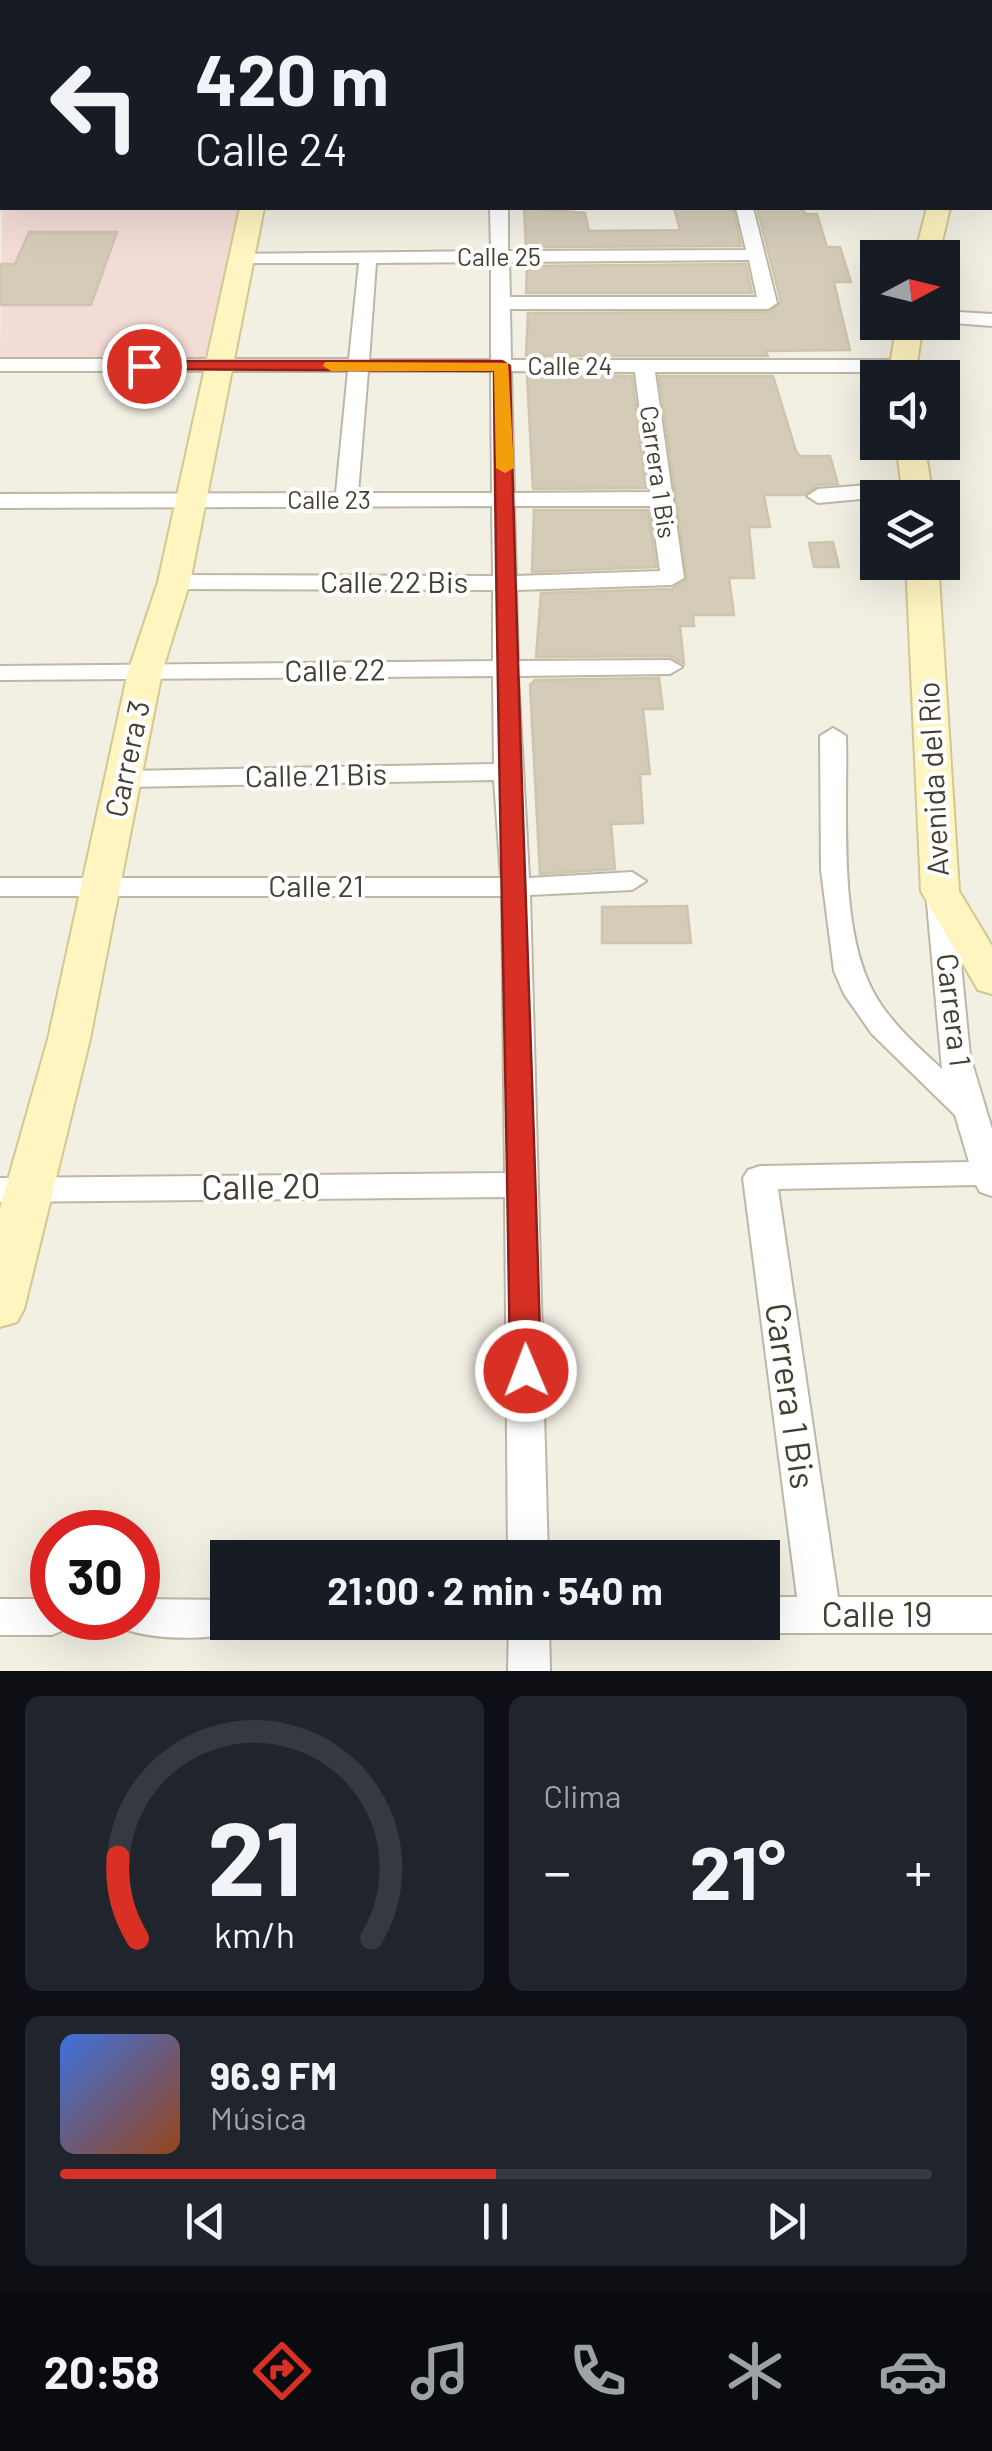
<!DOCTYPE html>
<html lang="es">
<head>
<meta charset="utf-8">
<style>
  :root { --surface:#171b24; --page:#20242c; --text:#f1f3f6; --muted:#9ea1a6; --line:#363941; --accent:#d93025 }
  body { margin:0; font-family:Barlow,sans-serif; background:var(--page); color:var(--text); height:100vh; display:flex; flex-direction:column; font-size:38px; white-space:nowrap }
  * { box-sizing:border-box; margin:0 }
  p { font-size:32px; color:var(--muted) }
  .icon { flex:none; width:55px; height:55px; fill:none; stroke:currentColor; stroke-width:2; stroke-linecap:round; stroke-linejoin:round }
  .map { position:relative; height:1671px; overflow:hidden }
  .panel { display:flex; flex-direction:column; gap:25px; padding:25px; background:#0d0f14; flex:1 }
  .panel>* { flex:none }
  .banner { position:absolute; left:0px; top:0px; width:992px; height:210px; box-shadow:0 10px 40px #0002; background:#171b24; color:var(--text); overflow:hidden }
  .needle { width:65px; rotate:83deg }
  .tools { position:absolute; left:860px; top:240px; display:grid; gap:20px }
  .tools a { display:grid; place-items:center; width:100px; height:100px; border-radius:0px; background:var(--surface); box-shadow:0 10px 40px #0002; font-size:50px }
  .speed { position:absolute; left:30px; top:1510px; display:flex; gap:20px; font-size:50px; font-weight:700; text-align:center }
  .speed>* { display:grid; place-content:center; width:130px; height:130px; border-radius:50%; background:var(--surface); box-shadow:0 10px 40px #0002; line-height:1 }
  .speed .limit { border:15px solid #d22; background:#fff; color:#111 }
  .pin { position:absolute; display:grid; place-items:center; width:85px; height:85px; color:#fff; margin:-42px; border:5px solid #fff; border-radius:50%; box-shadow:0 2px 10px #0007 }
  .me { position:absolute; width:110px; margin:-55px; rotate:359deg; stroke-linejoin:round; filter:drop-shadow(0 0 8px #0008) }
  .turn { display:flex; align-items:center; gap:35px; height:210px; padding:0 30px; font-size:45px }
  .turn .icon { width:130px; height:130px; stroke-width:2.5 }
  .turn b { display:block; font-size:70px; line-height:85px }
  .big { font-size:75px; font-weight:700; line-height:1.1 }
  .panel .card { flex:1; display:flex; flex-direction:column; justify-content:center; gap:15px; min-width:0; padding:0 35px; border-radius:15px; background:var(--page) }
  .panel .dial { align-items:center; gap:0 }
  .dial svg { height:260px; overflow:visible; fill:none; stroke:var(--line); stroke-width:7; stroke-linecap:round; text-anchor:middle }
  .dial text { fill:var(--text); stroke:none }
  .song { display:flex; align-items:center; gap:30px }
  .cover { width:120px; height:120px; border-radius:15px; background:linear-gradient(135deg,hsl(220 70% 55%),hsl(20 70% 35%)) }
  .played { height:10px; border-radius:5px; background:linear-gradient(90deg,var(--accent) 50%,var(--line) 50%) }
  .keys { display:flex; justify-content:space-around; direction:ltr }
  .heat { display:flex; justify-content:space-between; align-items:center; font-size:55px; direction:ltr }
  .panel .tiles { flex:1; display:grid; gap:25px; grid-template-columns:1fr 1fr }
  .card:last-child { grid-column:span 2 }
  .trip { position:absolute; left:210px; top:1540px; width:570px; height:100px; border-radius:0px; background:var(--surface); box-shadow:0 10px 40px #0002; font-weight:700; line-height:100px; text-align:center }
  .tab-bar { display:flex; height:160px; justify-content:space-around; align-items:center; background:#090b0e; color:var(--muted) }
  .tab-bar .icon { width:70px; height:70px }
  .tab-bar .selected { color:var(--accent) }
  .tab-bar b { font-size:45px; color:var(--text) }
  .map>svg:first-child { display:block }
</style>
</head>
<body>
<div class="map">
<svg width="992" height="1671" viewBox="0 0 992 1671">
  <rect width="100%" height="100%" fill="#f2efe3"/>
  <polygon fill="#f3dcd6" points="2,199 2,208 252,208 216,366 0,365"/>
  <g fill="#d4cbb9" stroke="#cfc4ac" stroke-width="2.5">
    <polygon points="524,208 585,213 589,231 680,230 674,208 733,208 741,246 526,247"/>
    <polygon points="757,208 803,208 805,214 817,214 827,247 840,247 851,282 834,282 850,350 766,351 768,356 526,356 528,313 770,312 781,302"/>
    <polygon points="29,232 117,232 91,305 0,305 0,264 15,264"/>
    <polygon points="746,264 752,293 526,293 527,266"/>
    <polygon points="527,375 632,376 646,488 533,489"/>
    <polygon points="659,376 773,376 796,451 800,456 830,456 838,484 818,485 803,495 764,495 770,527 749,527 754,578 729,578 734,615 693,615 694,626 680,626 684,664 670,656 536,657 541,593 672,589 687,580"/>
    <polygon points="534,510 648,510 656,567 532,572"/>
    <polygon points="833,542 839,567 814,567 809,543"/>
    <polygon points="659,678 663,709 643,709 650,774 640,774 643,823 611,824 615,869 540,874 530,685 535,680"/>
    <polygon points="687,906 691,943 602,943 602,907"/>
  </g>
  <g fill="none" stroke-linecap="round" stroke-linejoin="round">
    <defs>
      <g id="street">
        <polygon points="386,0 400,0 400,2 387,2"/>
        <polygon points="487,0 501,0 501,2 488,2"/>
        <polygon points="581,0 595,0 596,2 583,2"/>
        <polygon points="686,0 700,0 701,2 688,2"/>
        <polygon points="742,0 756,0 757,2 744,2"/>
        <rect x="0" y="20" width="2" height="8"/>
        <polygon points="0,84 2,85 2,93 0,94"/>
        <rect x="990" y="84" width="2" height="10"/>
        <rect x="0" y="163" width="2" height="10"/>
        <path d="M490 208H508V251L746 250 736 208H753L777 303 768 309H510L511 360H900L910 366 900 372H655L684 578 672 585 516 590 518 661 670 660 682 667 670 674 518 676 529 878 632 872 646 881 632 890 530 895 548 1558H508L505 1197 0 1202V1178L505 1173 502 896H0V878H501L494 780 126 787 113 779 126 771 494 764 493 676 0 680V666L493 661V590L174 589 162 582 174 575 493 576 492 506 0 508V494L336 493 348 371H0V359H349L359 263H241L232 258 235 254 491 251ZM749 260 757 297H510L509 262ZM491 262V360H369L376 263ZM368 371H491L492 493H358ZM511 371 635 372 650 492 514 493ZM514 506H651L660 571 516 576Z"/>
        <polygon points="942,311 992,314 992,326 941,322"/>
        <polygon points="917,481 925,483 925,493 818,503 807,496 818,489"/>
        <path d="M833 728 846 736C848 810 837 929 875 995 891 1023 918 1047 942 1069L926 892 940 883 950 886 954 892 970 1056 992 1129V1196L980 1192 976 1185 778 1189 838 1597H992V1633H762L745 1622H762V1597H797L743 1178 748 1170 760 1166 969 1162 955 1115 872 1034 844 994 834 971 821 870 820 736Z"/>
        <polygon points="0,1599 52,1599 52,1618 72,1618 66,1629 52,1635 0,1635"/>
        <path d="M138 1599 228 1600V1622H246L242 1630C211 1641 155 1640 124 1629L118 1618H138Z"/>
        <polygon points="509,1622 549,1622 550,1671 508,1671"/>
      </g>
      <g id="secondary">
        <polygon points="916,0 936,0 937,2 917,2"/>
        <polygon points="240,208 264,208 190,582 162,672 90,1039 24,1309 17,1322 0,1327 0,1208 48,1039 128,672 158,582"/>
        <polygon points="927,208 950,208 938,258 914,258"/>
        <polygon points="897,322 923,322 915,378 888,378"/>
        <polygon points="896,442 924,442 933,498 903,498"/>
        <polygon points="906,562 938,562 959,891 992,946 992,994 978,990 921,891"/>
      </g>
    </defs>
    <use href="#street" stroke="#beb7a6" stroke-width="4"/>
    <use href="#secondary" stroke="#d4c792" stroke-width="4"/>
    <use href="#street" fill="#fff" fill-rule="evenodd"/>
    <use href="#secondary" fill="#fff5c1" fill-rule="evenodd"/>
  </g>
  <path fill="#d93025" stroke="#8d1f18" stroke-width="2.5" d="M144 361H502L510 366C517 701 532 1036 541 1371L536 1379H515L510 1371C506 1037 496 704 494 371L138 369V362Z"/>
  <polygon fill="#f59e0b" points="325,362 508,363 514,468 505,473 496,468 494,371 331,371 323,366"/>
  <g text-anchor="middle" stroke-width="8" stroke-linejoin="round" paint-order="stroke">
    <g font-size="25" fill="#443f33" stroke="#fff">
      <text x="499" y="266">Calle 25</text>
      <text x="570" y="375">Calle 24</text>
      <text transform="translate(658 472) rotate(82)" y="9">Carrera 1 Bis</text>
      <text x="329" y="509">Calle 23</text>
    </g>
    <g font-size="30" fill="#443f33" stroke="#fff">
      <text x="394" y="593">Calle 22 Bis</text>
      <text transform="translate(335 671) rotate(-1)" y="10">Calle 22</text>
      <text transform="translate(128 759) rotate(-78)" y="10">Carrera 3</text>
      <text transform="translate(316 776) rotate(-1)" y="10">Calle 21 Bis</text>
      <text transform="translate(934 779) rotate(-93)" y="10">Avenida del Río</text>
      <text x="316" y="897">Calle 21</text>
      <text transform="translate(953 1010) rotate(83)" y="10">Carrera 1</text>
    </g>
    <g font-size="35" fill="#443f33" stroke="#fff">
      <text transform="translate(261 1187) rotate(-1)" y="12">Calle 20</text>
      <text transform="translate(790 1396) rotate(82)" y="12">Carrera 1 Bis</text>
      <text x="877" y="1627">Calle 19</text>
    </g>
  </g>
</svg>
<div class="tools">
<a><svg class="needle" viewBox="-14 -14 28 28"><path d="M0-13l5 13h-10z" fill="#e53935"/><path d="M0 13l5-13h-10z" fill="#9ea1a6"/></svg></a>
<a><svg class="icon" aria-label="sound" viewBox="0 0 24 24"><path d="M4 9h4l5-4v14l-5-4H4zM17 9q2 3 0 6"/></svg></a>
<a><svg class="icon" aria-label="layers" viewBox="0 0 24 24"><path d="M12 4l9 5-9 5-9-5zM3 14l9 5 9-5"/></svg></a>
</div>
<div class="speed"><div class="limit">30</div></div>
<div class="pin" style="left:144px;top:366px;background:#d93025"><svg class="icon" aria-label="arrive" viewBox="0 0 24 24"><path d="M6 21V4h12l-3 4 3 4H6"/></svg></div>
<svg class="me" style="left:526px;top:1371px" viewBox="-20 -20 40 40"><circle r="17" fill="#d93025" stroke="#fff" stroke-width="3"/><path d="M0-11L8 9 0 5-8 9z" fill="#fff"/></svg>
<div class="trip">21:00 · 2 min · 540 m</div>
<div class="banner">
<div class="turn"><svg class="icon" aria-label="left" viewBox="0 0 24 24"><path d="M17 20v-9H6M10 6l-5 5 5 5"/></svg><div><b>420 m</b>Calle 24</div></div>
</div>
</div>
<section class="panel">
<div class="tiles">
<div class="card dial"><svg viewBox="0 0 100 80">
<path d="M14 69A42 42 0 1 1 86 69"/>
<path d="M14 69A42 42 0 0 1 8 44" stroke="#d93025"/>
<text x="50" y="56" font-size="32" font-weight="700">21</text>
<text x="50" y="72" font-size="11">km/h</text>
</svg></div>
<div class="card"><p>Clima</p>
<div class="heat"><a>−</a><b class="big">21°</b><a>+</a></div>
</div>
<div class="card">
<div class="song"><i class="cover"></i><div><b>96.9 FM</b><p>Música</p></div></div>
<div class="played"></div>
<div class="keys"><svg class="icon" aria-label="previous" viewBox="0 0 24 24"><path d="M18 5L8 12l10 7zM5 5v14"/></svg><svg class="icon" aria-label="pause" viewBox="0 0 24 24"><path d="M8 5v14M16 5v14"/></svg><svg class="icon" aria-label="next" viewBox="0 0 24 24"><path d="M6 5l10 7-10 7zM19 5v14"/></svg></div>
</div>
</div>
</section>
<nav class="tab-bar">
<b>20:58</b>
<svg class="icon selected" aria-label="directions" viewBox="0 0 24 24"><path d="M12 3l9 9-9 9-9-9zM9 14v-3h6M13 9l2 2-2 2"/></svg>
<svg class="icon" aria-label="music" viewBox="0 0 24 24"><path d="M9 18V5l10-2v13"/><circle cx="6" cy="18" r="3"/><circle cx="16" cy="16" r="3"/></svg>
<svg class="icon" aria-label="phone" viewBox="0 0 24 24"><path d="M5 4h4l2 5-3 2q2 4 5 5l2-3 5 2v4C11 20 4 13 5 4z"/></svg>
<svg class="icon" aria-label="climate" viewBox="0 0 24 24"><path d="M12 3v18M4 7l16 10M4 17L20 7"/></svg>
<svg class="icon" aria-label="car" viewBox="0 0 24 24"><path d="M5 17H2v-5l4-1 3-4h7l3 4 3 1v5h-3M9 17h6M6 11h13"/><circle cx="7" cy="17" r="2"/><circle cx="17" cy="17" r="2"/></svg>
</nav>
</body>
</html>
